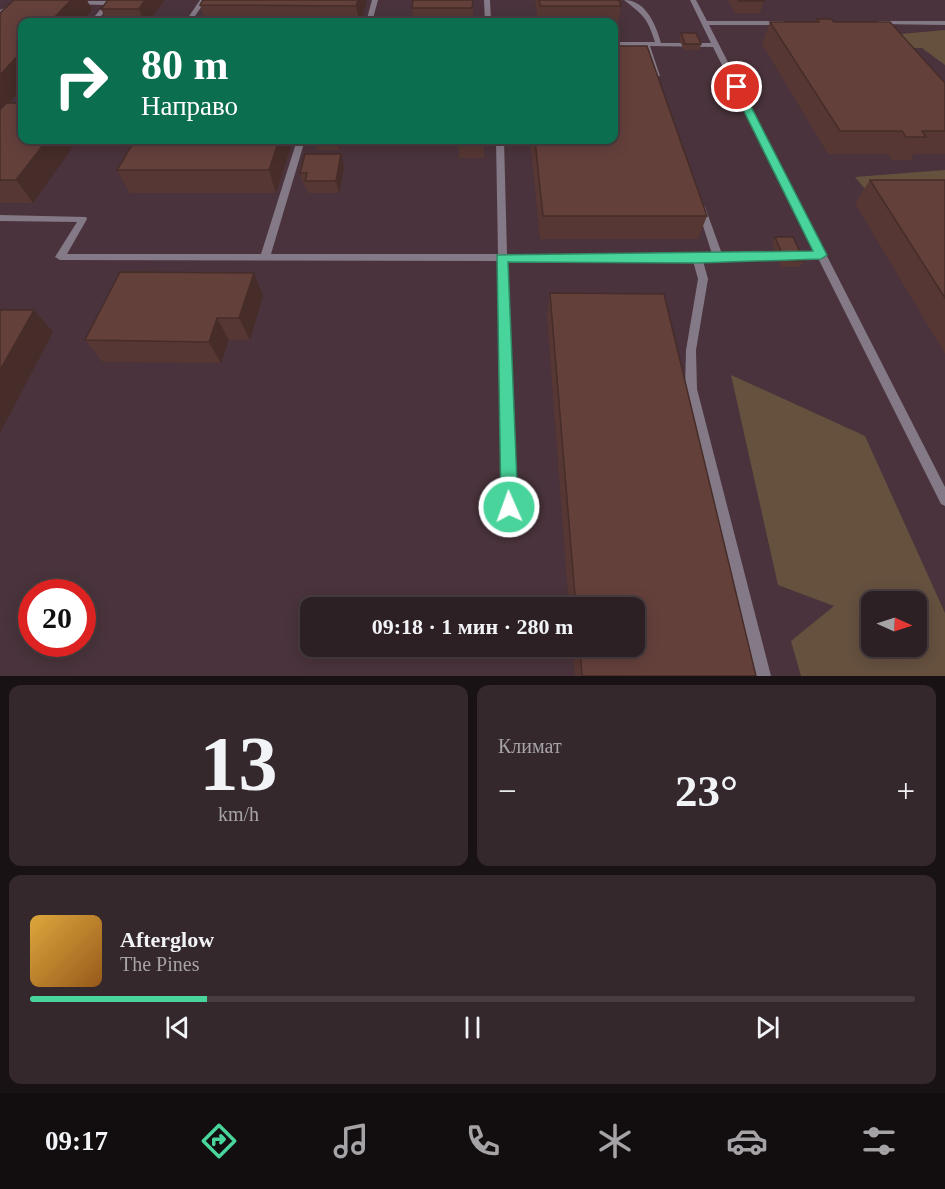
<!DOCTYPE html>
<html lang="ru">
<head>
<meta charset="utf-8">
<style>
  :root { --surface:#2c2025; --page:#34282d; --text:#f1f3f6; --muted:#a6a3a7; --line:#483e42; --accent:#49d49c }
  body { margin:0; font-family:"Times New Roman",serif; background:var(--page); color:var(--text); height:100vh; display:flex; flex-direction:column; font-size:22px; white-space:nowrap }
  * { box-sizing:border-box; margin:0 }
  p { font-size:20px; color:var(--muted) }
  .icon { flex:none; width:33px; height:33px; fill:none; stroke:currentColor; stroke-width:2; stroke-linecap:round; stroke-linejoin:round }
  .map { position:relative; height:676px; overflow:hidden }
  .drawer { display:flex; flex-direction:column; gap:9px; padding:9px; background:#181214; flex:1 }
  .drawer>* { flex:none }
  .top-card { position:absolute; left:18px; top:18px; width:600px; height:126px; border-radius:12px; box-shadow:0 3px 15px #0003,0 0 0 2px var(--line); background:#0b6e4f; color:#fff; overflow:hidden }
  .needle { width:39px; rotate:93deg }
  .tools { position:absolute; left:861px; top:591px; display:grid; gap:12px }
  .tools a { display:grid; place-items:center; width:66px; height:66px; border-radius:12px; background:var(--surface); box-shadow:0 3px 15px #0003,0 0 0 2px var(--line); font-size:30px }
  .speed { position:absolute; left:18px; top:579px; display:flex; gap:12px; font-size:30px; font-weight:700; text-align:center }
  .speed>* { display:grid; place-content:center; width:78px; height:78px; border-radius:50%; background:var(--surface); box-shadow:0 3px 15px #0003,0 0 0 2px var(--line); line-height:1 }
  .speed .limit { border:9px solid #d22; background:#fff; color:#111 }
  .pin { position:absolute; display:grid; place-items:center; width:51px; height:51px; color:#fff; margin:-26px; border:3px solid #fff; border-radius:50%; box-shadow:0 2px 6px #0007 }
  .me { position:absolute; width:66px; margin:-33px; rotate:358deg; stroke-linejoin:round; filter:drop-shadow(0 0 4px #0008) }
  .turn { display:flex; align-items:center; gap:21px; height:126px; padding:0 24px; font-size:27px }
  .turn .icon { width:78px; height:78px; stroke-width:2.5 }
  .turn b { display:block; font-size:42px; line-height:51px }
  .big { font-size:45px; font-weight:800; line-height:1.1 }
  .drawer .widget { flex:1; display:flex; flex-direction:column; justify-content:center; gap:9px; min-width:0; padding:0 21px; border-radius:12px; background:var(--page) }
  .drawer .dial { align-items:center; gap:0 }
  .dial b { font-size:78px; line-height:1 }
  .song { display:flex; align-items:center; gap:18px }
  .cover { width:72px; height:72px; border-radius:9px; background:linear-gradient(135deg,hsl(40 70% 55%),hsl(30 70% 35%)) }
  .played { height:6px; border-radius:3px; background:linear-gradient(90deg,var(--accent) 20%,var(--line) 20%) }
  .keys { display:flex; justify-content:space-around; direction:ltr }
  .heat { display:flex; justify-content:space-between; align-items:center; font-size:33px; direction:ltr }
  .drawer .tiles { flex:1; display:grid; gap:9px; grid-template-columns:1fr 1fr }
  .widget:last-child { grid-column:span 2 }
  .trip { position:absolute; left:300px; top:597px; width:345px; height:60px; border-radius:12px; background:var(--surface); box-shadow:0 3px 15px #0003,0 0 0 2px var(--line); font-weight:800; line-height:60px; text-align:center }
  .dock { display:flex; height:96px; justify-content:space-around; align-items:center; background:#120d0f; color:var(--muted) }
  .dock .icon { width:42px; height:42px }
  .dock .current { color:var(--accent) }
  .dock b { font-size:27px; color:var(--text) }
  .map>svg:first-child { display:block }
</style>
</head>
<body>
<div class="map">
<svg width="945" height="676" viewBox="0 0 945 676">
  <rect width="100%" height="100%" fill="#3b2b31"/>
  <path fill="#4a333c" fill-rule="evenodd" d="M0 0H945V676H0ZM22 22H614V140H22ZM32 592H82V644H32ZM872 602H916V646H872ZM310 608H634V646H310Z"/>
  <g fill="#66513f" fill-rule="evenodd">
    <polygon points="945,30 945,65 922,48 907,48 901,34"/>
    <polygon points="945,170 945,202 870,195 855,177"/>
    <path d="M731 375 865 436 945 613V676H801L791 641 834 606 778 585ZM872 602H916V646H872Z"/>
  </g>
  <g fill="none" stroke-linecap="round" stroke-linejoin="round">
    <g fill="#847986" fill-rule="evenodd">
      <polygon points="200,0 206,0 191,22 185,22"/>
      <polygon points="372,0 378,0 372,22 366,22"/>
      <polygon points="484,0 490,0 491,22 485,22"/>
      <path d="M624 0C646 0 656 25 661 43H711L690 0H696L707 21H783L786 23 783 25H709L945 487V506L941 504 818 258 703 261 708 279 696 350 697 389 771 676H755L685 389 686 350 698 279 693 261H508L515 507 514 511 509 513 504 511 503 507 498 261 60 260 55 257 77 222 0 221V215L86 217 87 219 67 254H261L297 140H305L271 254H498L496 140H504L507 254H712L697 207 701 204 705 207 722 254 815 252 713 47 650 46 660 76 655 77 643 46H614V42H655C647 17 644 16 624 0Z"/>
      <polygon points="73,1 109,1 112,3 96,22 90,22 104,5 75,4 72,2"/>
      <polygon points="17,3 20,5 19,6 0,14 0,10"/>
      <polygon points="879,21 945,21 945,25 877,24 876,23"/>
    </g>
  </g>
  <g fill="#563733">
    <polygon points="165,0 148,22 107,22 101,9"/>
    <polygon points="367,0 361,22 206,22 200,5"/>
    <polygon points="473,0 473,22 413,22 412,8"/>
    <polygon points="535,0 619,0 621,6 617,28 614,28 614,22 538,22"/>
    <polygon points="728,0 763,0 764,1 760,13 735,13"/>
    <polygon points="92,10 81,22 22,22 10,103 33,203 0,203 0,13"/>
    <polygon points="817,19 834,22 945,83 945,154 914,154 911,160 892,160 888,154 828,154 762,44 770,22 815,22"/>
    <polygon points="681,33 701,44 699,50 684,50 679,39"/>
    <polygon points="135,140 293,140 276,193 130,193 117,170"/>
    <polygon points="315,140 342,140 340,150 317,150"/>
    <rect x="459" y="140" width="25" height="18"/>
    <polygon points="530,140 614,140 707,216 698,239 540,239"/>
    <polygon points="344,167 339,193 308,193 306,186 304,186 300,173"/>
    <polygon points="870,180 945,180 945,354 855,203"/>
    <polygon points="775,237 804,261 800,267 781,267 772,243"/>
    <polygon points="254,273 263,296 250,340 229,340 221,363 103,362 85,340"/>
    <polygon points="550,293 756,676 575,676 572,646 634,646 634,608 569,608 547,316"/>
  </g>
  <g fill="#462d29">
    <polygon points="71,0 87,0 92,10 81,22 50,22"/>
    <polygon points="145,0 165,0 148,22 144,22 139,9"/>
    <polygon points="358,0 367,0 361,22 359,22 356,6"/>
    <polygon points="22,51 22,88 0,114 0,75"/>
    <polygon points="47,140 78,140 33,203 16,180"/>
    <polygon points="279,140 293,140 276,193 269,170"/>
    <polygon points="337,140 342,140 340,150"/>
    <polygon points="341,154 344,167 339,193 336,181"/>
    <polygon points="254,273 263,296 250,340 239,318"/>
    <polygon points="34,310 53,332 0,433 0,370"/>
    <polygon points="217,318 229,340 221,363 209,342"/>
  </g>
  <g fill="#64403b" stroke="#462d29" stroke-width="1.5">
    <polygon points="14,0 71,0 50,22 22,22 22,51 0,75 0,13"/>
    <polygon points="108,0 145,0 139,9 101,9"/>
    <polygon points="203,0 358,0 356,6 200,5"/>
    <polygon points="413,0 473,0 472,8 412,8"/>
    <polygon points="539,0 619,0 621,6 540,6"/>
    <polygon points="738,0 763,0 764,1 739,1"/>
    <polygon points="817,19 831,19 834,22 890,22 945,83 945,131 922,131 926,137 906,137 902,131 840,131 770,22 819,22"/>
    <polygon points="681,33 696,33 701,44 685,44"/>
    <polygon points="614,46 647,46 707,216 543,216 535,140 614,140"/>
    <polygon points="22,101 22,140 47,140 16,180 0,180 0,110 6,103 21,103"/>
    <polygon points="135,140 279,140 269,170 117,170"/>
    <rect x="459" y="140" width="25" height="5"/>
    <polygon points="305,154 341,154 336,181 305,181 307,173 300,173"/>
    <polygon points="870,180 945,180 945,298"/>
    <polygon points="775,237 793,237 804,261 785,260"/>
    <polygon points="120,272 254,273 239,318 217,318 209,342 85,340"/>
    <polygon points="550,293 664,294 756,676 582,676 580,646 634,646 634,608 576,608"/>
    <polygon points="0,310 34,310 0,370"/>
  </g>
  <polygon fill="#49d49c" stroke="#2f8a65" stroke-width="1.5" points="737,84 741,87 827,255 821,259 697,263 508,262 518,507 515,512 509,515 503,512 501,507 497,255 813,251 732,87"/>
</svg>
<div class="tools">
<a><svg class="needle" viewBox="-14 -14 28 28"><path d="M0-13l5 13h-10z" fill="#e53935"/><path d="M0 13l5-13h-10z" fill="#a6a3a7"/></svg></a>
</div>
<div class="speed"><div class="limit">20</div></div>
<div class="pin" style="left:737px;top:87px;background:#d93025"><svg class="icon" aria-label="arrive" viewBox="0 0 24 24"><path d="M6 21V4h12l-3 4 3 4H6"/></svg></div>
<svg class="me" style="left:509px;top:507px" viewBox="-20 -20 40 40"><circle r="17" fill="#49d49c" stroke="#fff" stroke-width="3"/><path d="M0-11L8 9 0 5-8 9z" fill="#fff"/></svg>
<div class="trip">09:18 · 1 мин · 280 m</div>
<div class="top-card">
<div class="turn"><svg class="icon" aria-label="right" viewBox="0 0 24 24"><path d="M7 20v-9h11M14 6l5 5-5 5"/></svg><div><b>80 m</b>Направо</div></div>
</div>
</div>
<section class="drawer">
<div class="tiles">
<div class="widget dial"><b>13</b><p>km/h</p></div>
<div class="widget"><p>Климат</p>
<div class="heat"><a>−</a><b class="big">23°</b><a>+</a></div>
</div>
<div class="widget">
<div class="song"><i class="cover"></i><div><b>Afterglow</b><p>The Pines</p></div></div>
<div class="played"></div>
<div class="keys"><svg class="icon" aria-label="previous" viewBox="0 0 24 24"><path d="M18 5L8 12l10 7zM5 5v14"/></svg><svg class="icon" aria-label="pause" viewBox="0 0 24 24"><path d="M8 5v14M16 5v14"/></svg><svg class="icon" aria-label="next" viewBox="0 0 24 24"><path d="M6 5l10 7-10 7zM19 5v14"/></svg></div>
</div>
</div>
</section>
<nav class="dock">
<b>09:17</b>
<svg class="icon current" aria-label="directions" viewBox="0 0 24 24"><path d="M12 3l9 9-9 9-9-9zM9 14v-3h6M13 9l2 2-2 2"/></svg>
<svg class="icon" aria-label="music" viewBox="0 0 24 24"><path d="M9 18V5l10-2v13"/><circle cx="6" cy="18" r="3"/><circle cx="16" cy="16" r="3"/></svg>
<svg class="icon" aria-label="phone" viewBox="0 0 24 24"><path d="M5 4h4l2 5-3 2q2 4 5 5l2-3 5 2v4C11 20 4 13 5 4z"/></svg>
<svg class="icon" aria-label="climate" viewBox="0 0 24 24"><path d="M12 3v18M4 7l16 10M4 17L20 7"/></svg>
<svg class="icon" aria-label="car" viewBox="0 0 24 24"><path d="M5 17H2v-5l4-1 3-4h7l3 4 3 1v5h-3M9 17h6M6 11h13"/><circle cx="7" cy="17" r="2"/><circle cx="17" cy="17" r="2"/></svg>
<svg class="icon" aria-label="filters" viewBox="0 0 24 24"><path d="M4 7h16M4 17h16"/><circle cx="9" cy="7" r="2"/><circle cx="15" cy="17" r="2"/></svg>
</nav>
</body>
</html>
